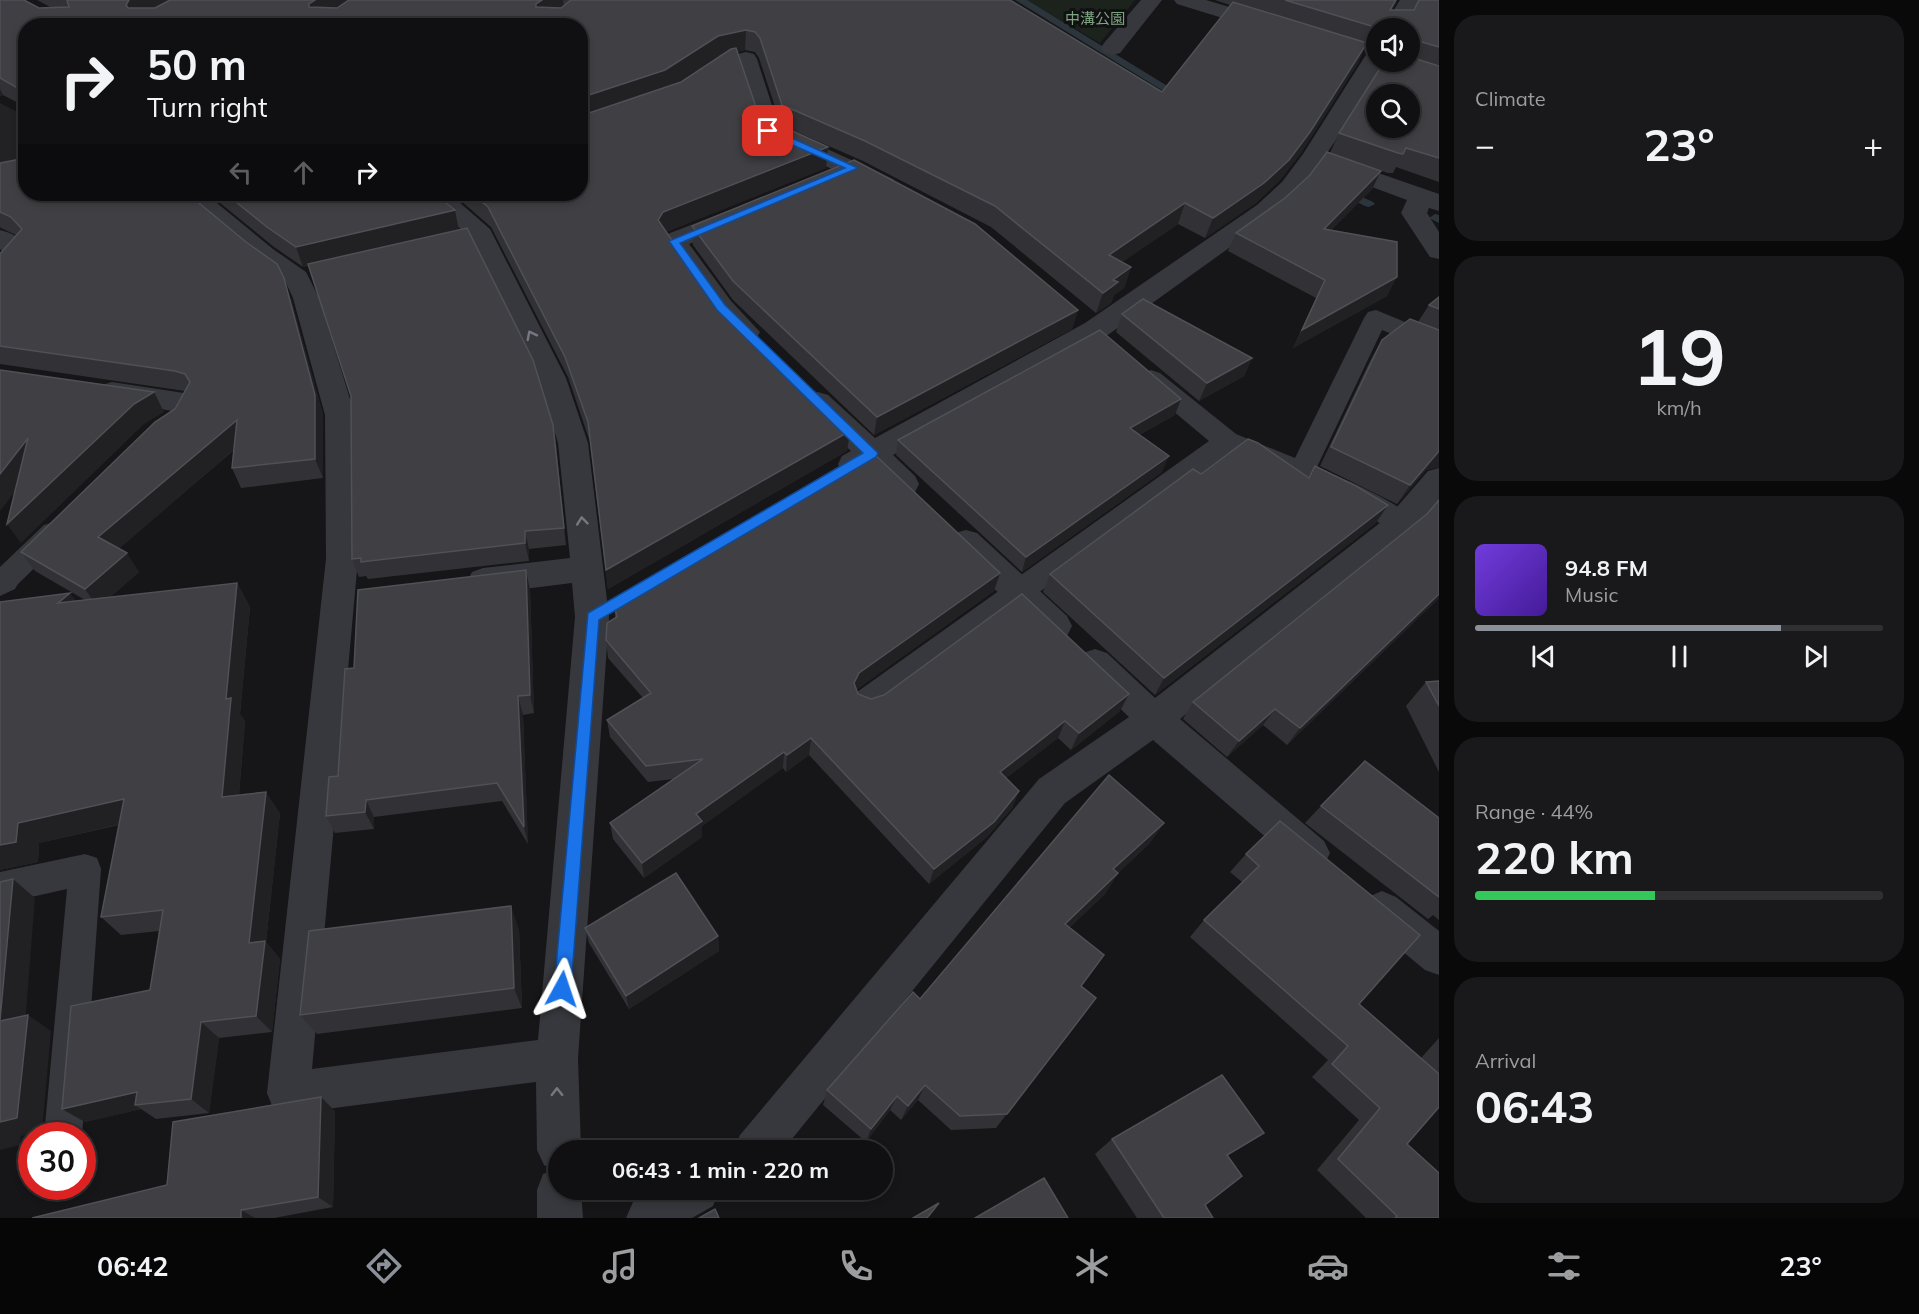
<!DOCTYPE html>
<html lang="en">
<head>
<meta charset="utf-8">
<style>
  :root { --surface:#101012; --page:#19191b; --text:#f1f3f6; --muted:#9c9d9f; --line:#303032; --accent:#8c9099 }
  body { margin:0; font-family:Mulish,"Noto Sans JP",sans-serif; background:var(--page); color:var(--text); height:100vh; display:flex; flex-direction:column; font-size:22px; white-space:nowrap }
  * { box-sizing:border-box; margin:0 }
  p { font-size:20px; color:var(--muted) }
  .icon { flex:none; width:33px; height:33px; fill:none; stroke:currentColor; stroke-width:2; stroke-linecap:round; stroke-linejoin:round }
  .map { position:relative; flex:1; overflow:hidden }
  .details { display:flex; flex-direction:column; gap:15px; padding:15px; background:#09090a; width:480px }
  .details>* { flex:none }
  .banner { position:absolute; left:18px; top:18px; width:570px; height:183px; border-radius:24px; box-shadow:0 3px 9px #0003,0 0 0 2px var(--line); background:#101012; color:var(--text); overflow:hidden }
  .tools { position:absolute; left:1366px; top:18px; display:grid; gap:12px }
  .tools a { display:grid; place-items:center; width:54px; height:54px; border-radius:50%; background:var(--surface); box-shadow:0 3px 9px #0003,0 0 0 2px var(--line); font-size:30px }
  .speed { position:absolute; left:18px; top:1122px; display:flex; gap:12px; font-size:30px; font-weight:700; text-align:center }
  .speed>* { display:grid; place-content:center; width:78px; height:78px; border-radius:50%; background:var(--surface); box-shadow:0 3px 9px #0003,0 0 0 2px var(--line); line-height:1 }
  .speed .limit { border:9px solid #d22; background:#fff; color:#111 }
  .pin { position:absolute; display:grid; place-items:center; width:51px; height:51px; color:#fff; margin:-26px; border-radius:12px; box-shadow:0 3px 9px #0006 }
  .me { position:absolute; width:66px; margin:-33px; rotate:5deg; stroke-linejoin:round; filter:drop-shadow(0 0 4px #0008) }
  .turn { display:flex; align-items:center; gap:21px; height:126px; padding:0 30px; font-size:27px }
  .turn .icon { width:78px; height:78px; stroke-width:2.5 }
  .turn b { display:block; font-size:42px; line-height:51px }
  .lanes { display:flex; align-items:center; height:57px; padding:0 30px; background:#0003; justify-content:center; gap:30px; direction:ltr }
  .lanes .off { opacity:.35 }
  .big { font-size:45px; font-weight:700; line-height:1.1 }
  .details .card { flex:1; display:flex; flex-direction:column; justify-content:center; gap:9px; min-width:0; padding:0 21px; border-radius:24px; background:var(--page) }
  .details .dial { align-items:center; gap:0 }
  .dial b { font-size:78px; line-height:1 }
  .song { display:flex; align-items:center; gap:18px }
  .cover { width:72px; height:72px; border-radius:9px; background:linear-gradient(135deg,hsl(260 70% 55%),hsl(260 70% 35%)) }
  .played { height:6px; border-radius:3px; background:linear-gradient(90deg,var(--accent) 75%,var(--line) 75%) }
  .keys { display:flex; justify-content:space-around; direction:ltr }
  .heat { display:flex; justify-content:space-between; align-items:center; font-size:33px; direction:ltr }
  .charge { height:9px; border-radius:4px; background:linear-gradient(90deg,#34c759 44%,var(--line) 0) }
  .trip { position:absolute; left:548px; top:1140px; width:345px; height:60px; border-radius:30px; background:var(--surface); box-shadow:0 3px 9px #0003,0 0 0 2px var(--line); font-weight:700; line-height:60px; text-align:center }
  .tab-bar { display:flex; height:96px; justify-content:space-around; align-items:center; background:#060607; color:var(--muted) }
  .tab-bar .icon { width:42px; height:42px }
  .tab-bar .current { color:var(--accent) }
  .tab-bar b { font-size:27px; color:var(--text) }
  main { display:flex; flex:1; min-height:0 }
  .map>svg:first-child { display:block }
</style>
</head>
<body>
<main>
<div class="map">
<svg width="1439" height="1218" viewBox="0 0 1439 1218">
  <rect width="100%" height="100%" fill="#161618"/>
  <polygon fill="#222225" points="0,103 25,116 26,194 0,221"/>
  <polygon fill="#1c231d" points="1026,0 1135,0 1100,43"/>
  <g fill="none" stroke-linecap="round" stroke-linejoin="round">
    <g fill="#2c353c" fill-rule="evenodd">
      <polygon points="1015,0 1027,0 1187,98 1178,100"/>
      <polygon points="1345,189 1373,202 1375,204 1369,207 1365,206 1341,194 1339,192"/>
      <polygon points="1435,214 1439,215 1439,223 1429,218"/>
    </g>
    <g fill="#37383d" fill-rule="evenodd">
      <path d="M1376 310 1439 336V353L1382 330 1317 467C1340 478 1403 502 1415 523L1411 530C1392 536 1377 520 1361 511 1320 487 1274 470 1230 452L879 710 868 714 857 710 853 701 857 692 1209 441 1142 385 1139 379 1142 373 1151 370 1160 373 1236 434 1295 458 1364 318 1368 312Z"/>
      <polygon points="54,522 64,525 68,532 64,539 14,588 4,591 0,590 0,567 44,525"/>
      <polygon points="85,854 97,858 101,869 82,1136 44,1136 67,889 0,904 0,872"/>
    </g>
    <g fill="#37383d" fill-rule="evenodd">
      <polygon points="1141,0 1162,0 1120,53 1112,55 1104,53 1101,48 1104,43"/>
      <polygon points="1174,0 1206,0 1276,21 1279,26 1276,31 1268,32 1177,4"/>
      <polygon points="1400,0 1420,0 1403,28 1383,28"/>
      <path d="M1377 48V62H1384C1351 115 1321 172 1275 215L1105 337 893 455 915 476 919 484 915 492C894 499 883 483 869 469L853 475 842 472 838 464 842 456 851 451 808 409 804 402 808 395 818 392 828 395 875 438 1085 323 1257 205 1282 182 1303 154 1369 50Z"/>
      <polygon points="746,52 754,54 757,59 779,127 893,179 896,184 893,189 884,191 875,189 761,136 735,59 738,54"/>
      <polygon points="1335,158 1439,194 1439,211 1429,208 1427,213 1439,232 1439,259 1430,257 1401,213 1407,200 1326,170 1323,165 1326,160"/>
      <polygon points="179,194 206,194 273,249 306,272 319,298 355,415 358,559 312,1069 538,1040 575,617 572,583 483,594 472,590 467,581 472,572 483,568 570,558 558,443 538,378 470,239 451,219 433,205 419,199 416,194 451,195 490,229 566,378 588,443 609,617 578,1058 581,1150 558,1150 558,1190 581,1190 583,1218 537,1218 537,1190 543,1174 554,1170 544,1165 537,1150 536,1082 288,1114 273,1108 267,1093 326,559 325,415 293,298 286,283 255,261"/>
      <path d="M735 208 744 210 748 216 744 222 689 244 731 301 760 332 756 339C749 340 744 342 737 339 717 328 675 263 661 241L665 235Z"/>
      <path d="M0 230C12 233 24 239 31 249L9 275 0 277V253L2 251 0 249Z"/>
      <polygon points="112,382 184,393 194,396 198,403 194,410 184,413 102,399 98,392 102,385"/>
      <polygon points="1439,468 1439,500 1412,531 1180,719 1324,841 1330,853 1324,865 1311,871 1298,865 1153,740 1065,803 783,1150 733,1150 740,1135 1039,779 1129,717 1083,673 1078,663 1083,653 1095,649 1107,653 1155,698 1390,515 1428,471"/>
      <polygon points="966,530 977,533 1067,616 1072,626 1067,636 1055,640 1043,636 955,551 950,542 955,533"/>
      <polygon points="4,567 15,571 20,580 15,589 0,596 0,568"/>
      <polygon points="1382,891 1396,897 1439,931 1439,975 1425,970 1368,923 1363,910 1368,897"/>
      <polygon points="655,1190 719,1190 713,1206 692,1218 626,1218 633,1202"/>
    </g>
  </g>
  <g fill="#323236" fill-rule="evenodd">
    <path d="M0 0 39 8H52L37 0H1010L1162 92 1230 5 1215 0H1397L1392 10H1414L1439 0V182L1396 167 1393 173H1388L1346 159 1381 171 1372 189 1331 230 1387 296 1293 348 1316 298 1228 251 1236 233 1285 198 1310 175 1330 153 1339 133 1410 62V28H1377V46L1369 48 1365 46 1358 63 1301 153 1280 180 1256 203 1205 238 1178 224 1122 262 1131 267 1124 288 1114 295 1111 303 1096 313 991 227 863 161 781 125 759 58 755 52 745 50 737 52 759 116 828 147 826 168 666 232 709 294 850 431 847 451 608 589 590 442 568 377 491 227 453 194H580L26 26V107L3 95 0 96ZM722 55 681 82 675 84 718 56Z"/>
    <polygon points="0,163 291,299 323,415 323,478 241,488 232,468 234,450 119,548 139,572 109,598 237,583 250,607 240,714 245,721 239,795 280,813 266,942 280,959 272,1032 219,1038 209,1113 156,1119 141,1109 85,1122 150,990 159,931 121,935 101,917 119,825 39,843 38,862 0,870 0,602 77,601 85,600 35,571 21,552 175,409 185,391 0,364 0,254 16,235 1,228 0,227"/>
    <polygon points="209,194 435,194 459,230 553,425 556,443 566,545 529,549 529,561 368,579 366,576 359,577 352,559 351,396 309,266 303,267 274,247"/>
    <polygon points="692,226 1078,310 1072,329 874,435 733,300 693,245"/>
    <polygon points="1439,297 1439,467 1426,470 1397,504 1320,466 1371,359 1382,340 1418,322 1429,305"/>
    <polygon points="1122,314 1252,358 1244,376 1199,401 1116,332"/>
    <polygon points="1175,415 1139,435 1162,472 1022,572 896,455 898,440"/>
    <polygon points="1201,474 1376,523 1155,695 1043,592 1050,574"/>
    <polygon points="1427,514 1439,598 1287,745 1263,725 1227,757 1183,719 1193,702"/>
    <polygon points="1000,573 994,591 856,690 858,694 871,699 1120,711 1071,750 1058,738 1006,778 1013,807 987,837 929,884 809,755 786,772 783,768 702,826 702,837 644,878 613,839 610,823 674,779 648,782 610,737 607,720 643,698 608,658 606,640 615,618 614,604"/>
    <polygon points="530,590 534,713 523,715 528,844 502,801 374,817 374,829 335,833 326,816 338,776 354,668"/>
    <polygon points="1439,681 1439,772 1406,706 1426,682"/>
    <polygon points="1321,806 1439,818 1439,920 1433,915 1428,919 1305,823"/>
    <polygon points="1280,821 1359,1004 1421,1058 1439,1038 1439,1107 1407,1144 1439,1218 1366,1218 1317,1170 1359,1120 1312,1077 1328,1060 1190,937 1204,920 1242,882 1230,872 1246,854"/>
    <polygon points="1164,823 1149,844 1118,873 1105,894 1069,928 1081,986 1096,998 996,1128 951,1130 918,1100 901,1120 890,1110 866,1142 823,1105 827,1090 920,999"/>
    <polygon points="585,928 718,936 719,951 629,1009 589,943"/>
    <polygon points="519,929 522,1008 317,1034 300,1015"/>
    <polygon points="335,1111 333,1207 274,1218 32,1218 167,1185"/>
    <polygon points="1112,1139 1228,1156 1205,1205 1213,1218 1137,1218 1095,1154"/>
  </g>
  <g fill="#212124">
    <polygon points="129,0 173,0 137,19 126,5"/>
    <polygon points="315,0 349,0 315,26 309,7 309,4"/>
    <polygon points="542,0 563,0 564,7 539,24 536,7 536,4"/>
    <polygon points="1396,0 1397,0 1383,27 1387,27 1386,28 1378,28 1390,10"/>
    <polygon points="746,30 745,50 718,56 666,90 580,119 580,98 718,36"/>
    <polygon points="1377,30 1377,46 1369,48"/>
    <polygon points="1367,43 1358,63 1301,153 1280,180 1256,203 1205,238 1213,218"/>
    <polygon points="0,89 3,95 0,96"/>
    <polygon points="828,147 826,168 664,233 658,220 663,212"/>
    <polygon points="1381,171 1372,189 1315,247 1324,229"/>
    <polygon points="1185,203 1178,224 1103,275 1109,255"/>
    <polygon points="455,210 459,231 303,267 296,247"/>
    <polygon points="1131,267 1124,288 1114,295 1111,303 1096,313 1103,293 1113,280"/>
    <polygon points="1397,277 1387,296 1293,348 1302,330"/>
    <polygon points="284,278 291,299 323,415 323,478 315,459"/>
    <polygon points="1078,310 1072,329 874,435 877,417"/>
    <polygon points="1252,358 1244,376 1199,401 1207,383"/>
    <polygon points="154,392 164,412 144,424 21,543 7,524 134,404"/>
    <polygon points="1181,399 1175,415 1124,443 1130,428"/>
    <polygon points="237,420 246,439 111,556 98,537"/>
    <polygon points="553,425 556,443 566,545 564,528"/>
    <polygon points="850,431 847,451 608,589 606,570"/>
    <polygon points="28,438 41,458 0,511 0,474"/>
    <polygon points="1439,451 1439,467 1426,470 1397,504 1410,485"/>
    <polygon points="1169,456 1162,472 1022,572 1026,557"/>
    <polygon points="1388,505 1376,523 1155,695 1164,678"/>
    <polygon points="525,531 529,549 529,561 525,543"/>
    <polygon points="127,553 139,572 98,608 85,589"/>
    <polygon points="526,570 530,590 534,713 530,695"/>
    <polygon points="1000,573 994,591 856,690 854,683 859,673"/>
    <polygon points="237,583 250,607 240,714 245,721 237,818 222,797 226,699"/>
    <polygon points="70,593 88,617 58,603"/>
    <polygon points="1439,594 1439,598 1287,745 1300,728"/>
    <polygon points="1129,694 1120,711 1071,750 1079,733"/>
    <polygon points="518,696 523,715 528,844 524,827"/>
    <polygon points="1275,709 1263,725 1227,757 1239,741"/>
    <polygon points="1065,721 1058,738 993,788 1000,772"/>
    <polygon points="811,738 809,755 786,772 787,755"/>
    <polygon points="784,752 783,768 702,826 702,837 644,878 642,863 696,814"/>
    <polygon points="1019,791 1013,807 987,837 929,884 934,869"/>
    <polygon points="266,792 280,813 266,942 280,959 272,1032 256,1016 249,943"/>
    <polygon points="124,799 142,819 39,843 38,862 0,870 0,845 18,823"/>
    <polygon points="366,800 374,817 374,829 365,812"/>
    <polygon points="1164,823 1149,844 1100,890 1113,869"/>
    <polygon points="1118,873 1105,894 1053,943 1065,924"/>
    <polygon points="13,879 35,898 24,1037 0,1021"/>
    <polygon points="511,906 519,929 522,1008 514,988"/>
    <polygon points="718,936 719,951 629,1009 626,996"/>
    <polygon points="28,1015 51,1031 42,1132 21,1136 20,1145 0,1150 0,1122"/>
    <polygon points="201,1022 219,1038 209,1113 191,1099"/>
    <polygon points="925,1085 918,1100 901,1120 908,1106"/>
    <polygon points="137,1092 135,1105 141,1109 85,1122 62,1109"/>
    <polygon points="897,1096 890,1110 866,1142 871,1129"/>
    <polygon points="321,1097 335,1111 333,1207 318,1197"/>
    <polygon points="241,1210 255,1218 241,1218"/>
  </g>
  <g fill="#3f3f44" stroke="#4f5156" stroke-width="1.5" fill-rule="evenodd">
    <polygon points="0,0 24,0 39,8 69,7 67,0 129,0 126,5 128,8 155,8 170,0 315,0 309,4 309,7 337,8 349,0 542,0 536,4 536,7 561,8 571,0 1010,0 1162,92 1233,2 1367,43 1310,132 1289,160 1264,183 1213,218 1185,203 1109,255 1131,267 1113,280 1118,282 1103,293 995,206 865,141 782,105 760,38 755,32 746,30 718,36 665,70 580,98 580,26 26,26 26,93 0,78"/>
    <polygon points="1285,0 1396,0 1390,10 1414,10 1419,0 1439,0 1439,47 1415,40 1410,40 1410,28 1387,28 1387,27 1378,28"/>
    <polygon points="736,48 759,116 828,147 663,212 658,220 709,294 850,431 606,570 588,422 565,357 488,207 472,194 580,194 580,116 681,82 731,49"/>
    <path d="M1410 57 1439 66V158L1406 148 1403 154 1398 153 1339 133 1384 62H1410ZM1377 94H1410V128H1377Z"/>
    <polygon points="1327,152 1381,171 1324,229 1397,242 1397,277 1302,330 1325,280 1236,233 1285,198 1310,175"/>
    <polygon points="26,158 26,194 188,194 246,242 277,264 284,278 315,395 315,459 232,468 237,420 98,537 127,553 85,589 21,552 155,422 175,409 190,382 185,374 175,371 0,346 0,254 22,229 11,217 0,212 0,163"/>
    <polygon points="854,160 975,224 1078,310 877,417 733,281 692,226"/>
    <polygon points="226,194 435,194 455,210 296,247 267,227"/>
    <polygon points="467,228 533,360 553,425 564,528 525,531 525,543 361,562 361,558 352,559 351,396 308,264"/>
    <polygon points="1439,297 1439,309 1429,305"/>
    <polygon points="1143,299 1252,358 1207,383 1122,314"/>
    <polygon points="1410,319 1439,330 1439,451 1410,485 1331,447 1382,340"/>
    <polygon points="1100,330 1181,399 1130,428 1169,456 1026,557 898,440"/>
    <polygon points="0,370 154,392 134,404 7,524 28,438 0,474"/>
    <polygon points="1248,439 1258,443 1309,478 1315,466 1356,486 1388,505 1164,678 1050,574 1193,469 1201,474"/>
    <polygon points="872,452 1000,573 859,673 854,683 858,694 871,699 884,695 1022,594 1129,694 1079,733 1065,721 1000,772 1019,791 994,822 934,869 811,738 787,755 784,752 696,814 702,821 642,863 610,823 703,759 646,766 607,720 651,693 606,640 607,623 617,617 614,604"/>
    <polygon points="1439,500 1439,594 1300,728 1275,709 1239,741 1193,702 1427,514"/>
    <polygon points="526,570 530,695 518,696 524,827 497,783 366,800 365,812 326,816 329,777 338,776 345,669 354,668 358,590"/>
    <polygon points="237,583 226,699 231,698 222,797 266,792 249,943 265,941 256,1016 201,1022 191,1099 135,1105 137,1092 62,1109 71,1006 150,990 163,910 101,917 124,799 18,823 16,842 0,845 0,602 70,593 58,603"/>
    <polygon points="1439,681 1439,706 1426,682"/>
    <polygon points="1365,761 1439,818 1439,897 1321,806"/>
    <polygon points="1109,775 1164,823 1113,869 1118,873 1065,924 1104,955 1081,986 1096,998 1007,1114 960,1116 925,1085 908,1106 897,1096 871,1129 827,1090 913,992 920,999"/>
    <polygon points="1280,821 1420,935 1359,1004 1439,1074 1439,1107 1407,1144 1439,1173 1439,1218 1395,1218 1397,1216 1338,1159 1380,1108 1332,1064 1348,1046 1204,920 1259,866 1246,854"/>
    <polygon points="676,873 718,936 626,996 585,928"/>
    <polygon points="13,879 0,1020 0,882"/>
    <polygon points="511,906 514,988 300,1015 309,931"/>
    <polygon points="28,1015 17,1118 0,1122 0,1021"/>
    <polygon points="1222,1075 1264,1133 1227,1155 1242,1176 1205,1205 1213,1218 1164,1218 1112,1139"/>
    <polygon points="321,1097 318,1197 241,1210 241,1218 32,1218 167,1185 173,1122"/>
    <polygon points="1044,1178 1068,1218 975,1218"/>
    <polygon points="939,1203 927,1218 913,1218"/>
    <polygon points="715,1209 719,1218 699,1218"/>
  </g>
  <defs><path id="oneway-chevron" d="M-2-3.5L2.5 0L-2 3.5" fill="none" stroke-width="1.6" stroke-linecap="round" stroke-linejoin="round" transform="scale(1.5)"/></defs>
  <g stroke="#757881">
    <use href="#oneway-chevron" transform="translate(531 335) rotate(-117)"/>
    <use href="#oneway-chevron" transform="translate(582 521) rotate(-96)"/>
    <use href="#oneway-chevron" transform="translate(557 1092) rotate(-91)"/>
  </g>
  <polygon fill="#1a73e8" stroke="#114b97" stroke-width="1.5" points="765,129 772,129 858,168 680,243 725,305 878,453 876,457 599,620 571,989 568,995 562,997 556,995 554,989 588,613 863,453 717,310 669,241 845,168 765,133"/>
  <g text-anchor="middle" stroke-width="6" stroke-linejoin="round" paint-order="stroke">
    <g font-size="15" fill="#7fa381" stroke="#111113">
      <text x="1095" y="24">中溝公園</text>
    </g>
  </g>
</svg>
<div class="tools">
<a><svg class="icon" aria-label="sound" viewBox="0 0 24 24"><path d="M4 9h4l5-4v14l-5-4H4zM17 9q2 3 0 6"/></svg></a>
<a><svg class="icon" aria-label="search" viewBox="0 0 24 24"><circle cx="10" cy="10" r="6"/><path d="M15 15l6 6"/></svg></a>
</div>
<div class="speed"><div class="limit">30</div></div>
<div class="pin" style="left:768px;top:131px;background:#d93025"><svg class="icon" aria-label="arrive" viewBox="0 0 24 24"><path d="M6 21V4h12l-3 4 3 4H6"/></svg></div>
<svg class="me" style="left:562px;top:989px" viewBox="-20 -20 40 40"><path d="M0-17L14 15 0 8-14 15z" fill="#1a73e8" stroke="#fff" stroke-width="4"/></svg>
<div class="trip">06:43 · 1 min · 220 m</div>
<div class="banner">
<div class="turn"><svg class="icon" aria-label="right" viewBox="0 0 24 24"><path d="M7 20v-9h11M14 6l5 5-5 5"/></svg><div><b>50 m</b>Turn right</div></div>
<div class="lanes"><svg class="icon off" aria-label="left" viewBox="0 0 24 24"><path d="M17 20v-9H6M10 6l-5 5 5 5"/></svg><svg class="icon off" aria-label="ahead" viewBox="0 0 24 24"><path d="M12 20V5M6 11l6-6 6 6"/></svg><svg class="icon" aria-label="right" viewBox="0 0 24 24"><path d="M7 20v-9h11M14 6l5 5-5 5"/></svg></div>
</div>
</div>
<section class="details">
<div class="card"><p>Climate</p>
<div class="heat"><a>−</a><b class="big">23°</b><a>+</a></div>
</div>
<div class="card dial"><b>19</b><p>km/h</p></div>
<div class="card">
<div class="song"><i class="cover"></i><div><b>94.8 FM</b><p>Music</p></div></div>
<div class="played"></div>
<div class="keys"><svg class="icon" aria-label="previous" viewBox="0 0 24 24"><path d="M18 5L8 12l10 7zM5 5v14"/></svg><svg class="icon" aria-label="pause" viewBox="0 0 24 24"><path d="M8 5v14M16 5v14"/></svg><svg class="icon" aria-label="next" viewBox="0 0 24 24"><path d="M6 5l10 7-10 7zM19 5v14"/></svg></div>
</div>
<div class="card"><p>Range · 44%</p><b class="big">220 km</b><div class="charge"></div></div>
<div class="card"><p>Arrival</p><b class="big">06:43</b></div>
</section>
</main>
<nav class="tab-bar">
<b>06:42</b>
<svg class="icon current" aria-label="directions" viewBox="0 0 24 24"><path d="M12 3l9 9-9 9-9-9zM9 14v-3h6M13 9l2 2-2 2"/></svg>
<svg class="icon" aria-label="music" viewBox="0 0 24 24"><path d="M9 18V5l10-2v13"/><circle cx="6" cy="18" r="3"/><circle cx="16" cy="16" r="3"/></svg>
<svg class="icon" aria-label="phone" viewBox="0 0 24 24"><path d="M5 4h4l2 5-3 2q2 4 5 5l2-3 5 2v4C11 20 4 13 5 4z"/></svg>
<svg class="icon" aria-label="climate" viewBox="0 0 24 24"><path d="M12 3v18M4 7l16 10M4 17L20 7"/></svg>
<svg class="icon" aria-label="car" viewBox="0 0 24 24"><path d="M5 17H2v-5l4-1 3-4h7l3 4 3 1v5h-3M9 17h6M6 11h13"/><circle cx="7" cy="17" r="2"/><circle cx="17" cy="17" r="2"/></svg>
<svg class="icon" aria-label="filters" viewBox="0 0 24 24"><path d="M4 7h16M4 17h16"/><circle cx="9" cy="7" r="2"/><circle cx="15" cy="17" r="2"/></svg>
<b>23°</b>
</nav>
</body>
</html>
